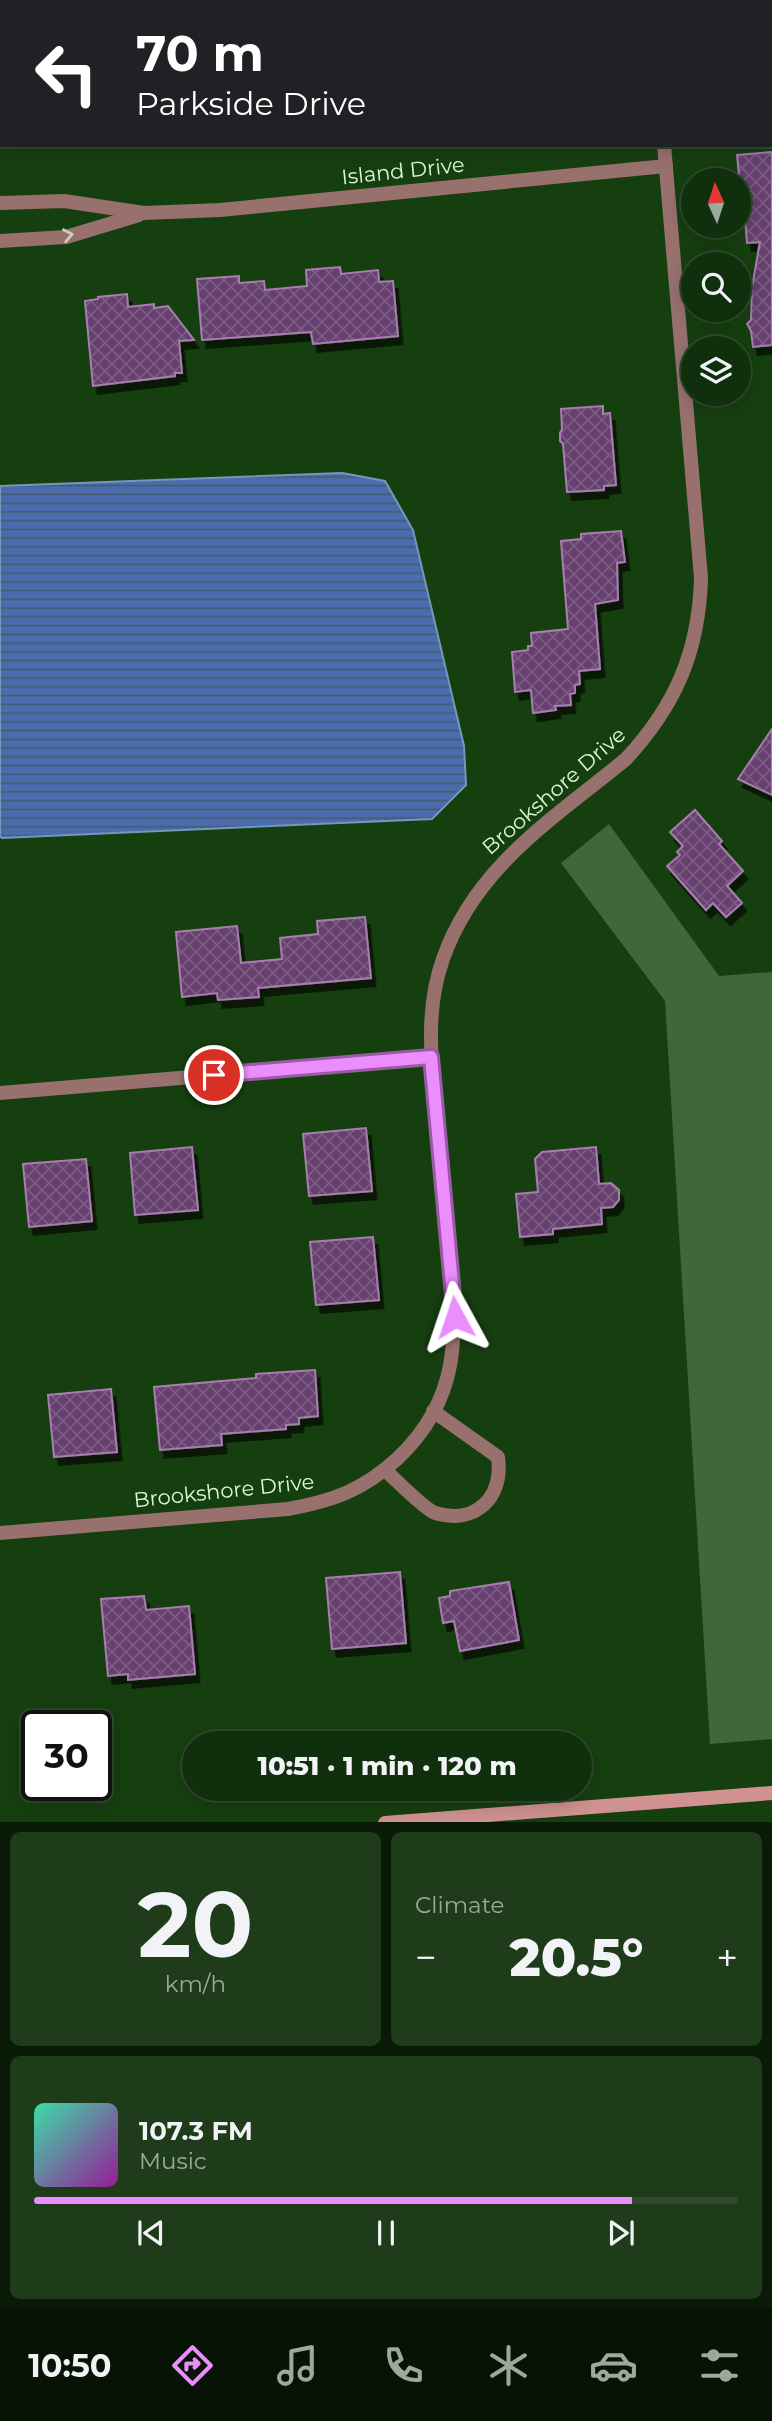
<!DOCTYPE html>
<html lang="en">
<head>
<meta charset="utf-8">
<style>
  :root { --surface:#102f0c; --page:#1e3b1a; --text:#f1f3f6; --muted:#9ca99d; --line:#304a2d; --accent:#eb8dfc }
  body { margin:0; font-family:Montserrat,sans-serif; background:var(--page); color:var(--text); height:100vh; display:flex; flex-direction:column; font-size:26px; white-space:nowrap }
  * { box-sizing:border-box; margin:0 }
  p { font-size:23px; color:var(--muted) }
  .icon { flex:none; width:38px; height:38px; fill:none; stroke:currentColor; stroke-width:2; stroke-linecap:round; stroke-linejoin:round }
  .map { position:relative; height:1822px; overflow:hidden }
  .details { display:flex; flex-direction:column; gap:10px; padding:10px; background:#091a07; flex:1 }
  .details>* { flex:none }
  .hud { position:absolute; left:0px; top:0px; width:774px; height:147px; box-shadow:0 4px 18px #0003,0 0 0 2px var(--line); background:#202124; color:#fff; overflow:hidden }
  .needle { width:46px; rotate:357deg }
  .controls { position:absolute; left:681px; top:168px; display:grid; gap:14px }
  .controls a { display:grid; place-items:center; width:70px; height:70px; border-radius:50%; background:var(--surface); box-shadow:0 4px 18px #0003,0 0 0 2px var(--line); font-size:35px }
  .speed { position:absolute; left:21px; top:1710px; display:flex; gap:14px; font-size:35px; font-weight:700; text-align:center }
  .speed>* { display:grid; place-content:center; width:91px; height:91px; border-radius:50%; background:var(--surface); box-shadow:0 4px 18px #0003,0 0 0 2px var(--line); line-height:1 }
  .speed .limit { border:4px solid #111; border-radius:10px; background:#fff; color:#111 }
  .pin { position:absolute; display:grid; place-items:center; width:60px; height:60px; color:#fff; margin:-30px; border:4px solid #fff; border-radius:50%; box-shadow:0 2px 7px #0007 }
  .me { position:absolute; width:77px; margin:-38px; rotate:355deg; stroke-linejoin:round; filter:drop-shadow(0 0 5px #0008) }
  .turn { display:flex; align-items:center; gap:24px; height:147px; padding:0 21px; font-size:32px }
  .turn .icon { width:91px; height:91px; stroke-width:2.5 }
  .turn b { display:block; font-size:49px; line-height:60px }
  .big { font-size:52px; font-weight:800; line-height:1.1 }
  .details .card { flex:1; display:flex; flex-direction:column; justify-content:center; gap:10px; min-width:0; padding:0 24px; border-radius:10px; background:var(--page) }
  .details .dial { align-items:center; gap:0 }
  .dial b { font-size:91px; line-height:1 }
  .song { display:flex; align-items:center; gap:21px }
  .cover { width:84px; height:84px; border-radius:10px; background:linear-gradient(135deg,hsl(160 70% 55%),hsl(300 70% 35%)) }
  .played { height:7px; border-radius:4px; background:linear-gradient(90deg,var(--accent) 85%,var(--line) 85%) }
  .keys { display:flex; justify-content:space-around; direction:ltr }
  .heat { display:flex; justify-content:space-between; align-items:center; font-size:38px; direction:ltr }
  .details .tiles { flex:1; display:grid; gap:10px; grid-template-columns:1fr 1fr }
  .card:last-child { grid-column:span 2 }
  .trip { position:absolute; left:182px; top:1731px; width:410px; height:70px; border-radius:35px; background:var(--surface); box-shadow:0 4px 18px #0003,0 0 0 2px var(--line); font-weight:800; line-height:70px; text-align:center }
  .menu { display:flex; height:112px; justify-content:space-around; align-items:center; background:#061305; color:var(--muted) }
  .menu .icon { width:49px; height:49px }
  .menu .active { color:var(--accent) }
  .menu b { font-size:32px; color:var(--text) }
  .map>svg:first-child { display:block }
</style>
</head>
<body>
<div class="map">
<svg width="772" height="1823" viewBox="0 0 772 1823">
  <defs>
    <pattern id="water-rules" width="6" height="5" patternUnits="userSpaceOnUse" patternTransform="scale(1.75)"><rect width="6" height="5" fill="#496dae"/><path d="M0 2.5h6" fill="none" stroke="#465a72"/></pattern>
    <pattern id="building-cross-hatch" width="8" height="8" patternUnits="userSpaceOnUse" patternTransform="scale(1.75)"><rect width="8" height="8" fill="#663f6e"/><path d="M0 0l8 8M0 8l8-8" fill="none" stroke="#7b5b82"/></pattern>
    <filter id="shadow"><feDropShadow dx="4.5" dy="8" stdDeviation="0" flood-color="#0009"/></filter>
  </defs>
  <rect width="100%" height="100%" fill="#163f10"/>
  <polygon fill="#3f6839" points="609,824 719,976 772,972 772,1739 710,1744 665,1001 561,863"/>
  <polygon fill="url(#water-rules)" stroke="#7696bb" stroke-width="2" points="342,473 385,481 413,530 464,746 466,785 432,819 2,838 0,836 0,486"/>
  <g fill="url(#building-cross-hatch)" stroke="#a87db0" stroke-width="2" filter="url(#shadow)">
    <polygon points="772,152 772,345 753,347 751,331 747,324 751,320 752,287 760,242 747,243 743,196 741,196 737,155"/>
    <polygon points="340,267 341,274 378,270 379,282 393,281 398,336 313,344 311,332 202,340 197,279 239,276 239,283 264,281 265,290 307,286 306,270"/>
    <polygon points="127,294 128,307 154,304 154,308 168,306 194,340 179,341 182,373 175,373 175,376 93,386 85,301 98,299 98,297"/>
    <polygon points="603,406 603,414 610,413 616,485 604,486 604,490 567,492 563,444 560,441 560,433 562,429 561,409"/>
    <polygon points="621,531 625,562 617,563 618,600 595,604 600,669 579,671 580,684 575,685 575,693 570,694 571,705 555,706 556,710 533,713 531,690 515,692 512,652 528,650 528,646 532,646 531,633 568,629 561,541 581,539 581,534"/>
    <polygon points="772,729 772,795 738,779"/>
    <polygon points="695,810 722,841 719,844 743,871 727,886 742,903 726,917 713,903 706,910 667,866 680,855 677,852 683,846 670,832"/>
    <polygon points="365,917 371,978 258,988 259,997 218,1000 217,993 182,997 176,932 237,926 241,963 282,959 280,938 318,934 317,921"/>
    <polygon points="366,1128 372,1191 309,1196 303,1134"/>
    <polygon points="192,1147 198,1210 135,1215 130,1153"/>
    <polygon points="596,1147 599,1184 611,1183 619,1190 619,1200 613,1207 601,1208 602,1224 553,1229 553,1234 520,1237 516,1194 538,1192 535,1159 542,1152"/>
    <polygon points="86,1159 92,1221 29,1227 23,1164"/>
    <polygon points="373,1237 379,1300 316,1305 310,1242"/>
    <polygon points="315,1370 318,1416 299,1418 299,1424 286,1425 286,1429 221,1434 222,1445 160,1450 154,1387 256,1378 256,1374"/>
    <polygon points="111,1389 117,1452 54,1457 48,1395"/>
    <polygon points="400,1572 406,1643 332,1649 326,1578"/>
    <polygon points="509,1582 519,1640 460,1651 454,1621 443,1623 439,1598 450,1596 450,1591"/>
    <polygon points="144,1596 146,1610 189,1606 195,1674 128,1680 128,1674 108,1676 101,1599"/>
  </g>
  <g fill="none" stroke-linecap="round" stroke-linejoin="round">
    <path stroke="#98716f" stroke-width="14" d="M385 1470C395 1479 424 1509 435 1513 475 1525 504 1498 498 1457L433 1411"/>
    <g stroke="#98716f" stroke-width="14">
      <polyline points="654,0 654,2"/>
      <polyline points="0,203 64,201 144,213 220,210 666,166"/>
      <polyline points="0,241 66,237 139,215"/>
      <polyline points="0,1093 431,1057"/>
      <path d="M0 1533 288 1509C333 1501 363 1490 397 1459 462 1398 457 1334 449 1253 445 1209 441 1165 437 1121 432 1066 424 1012 443 959 475 867 554 818 626 759 676 705 699 651 701 578L664 145"/>
    </g>
    <polyline stroke="#cf9290" stroke-width="14" points="385,1823 772,1793"/>
  </g>
  <defs><path id="oneway-chevron" d="M-2-3.5L2.5 0L-2 3.5" fill="none" stroke-width="1.6" stroke-linecap="round" stroke-linejoin="round" transform="scale(1.75)"/></defs>
  <use stroke="#c9cdba" href="#oneway-chevron" transform="translate(68 235) rotate(-11)"/>
  <g fill="none" stroke-linecap="round" stroke-linejoin="round">
    <defs>
      <polyline id="route" points="214,1075 431,1057 455,1317"/>
    </defs>
    <use href="#route" stroke="#995ca4" stroke-width="18"/>
    <use href="#route" stroke="#eb8dfc" stroke-width="12"/>
  </g>
  <g text-anchor="middle" stroke-width="7" stroke-linejoin="round" paint-order="stroke">
    <g font-size="21" fill="#def5da" stroke="#163f10">
      <text transform="translate(403 171) rotate(-6)" y="7">Island Drive</text>
      <text transform="translate(554 791) rotate(-41)" y="7">Brookshore Drive</text>
      <text transform="translate(224 1491) rotate(-6)" y="7">Brookshore Drive</text>
    </g>
  </g>
</svg>
<div class="controls">
<a><svg class="needle" viewBox="-14 -14 28 28"><path d="M0-13l5 13h-10z" fill="#e53935"/><path d="M0 13l5-13h-10z" fill="#9ca99d"/></svg></a>
<a><svg class="icon" aria-label="search" viewBox="0 0 24 24"><circle cx="10" cy="10" r="6"/><path d="M15 15l6 6"/></svg></a>
<a><svg class="icon" aria-label="layers" viewBox="0 0 24 24"><path d="M12 4l9 5-9 5-9-5zM3 14l9 5 9-5"/></svg></a>
</div>
<div class="speed"><div class="limit">30</div></div>
<div class="pin" style="left:214px;top:1075px;background:#d93025"><svg class="icon" aria-label="arrive" viewBox="0 0 24 24"><path d="M6 21V4h12l-3 4 3 4H6"/></svg></div>
<svg class="me" style="left:455px;top:1317px" viewBox="-20 -20 40 40"><path d="M0-17L14 15 0 8-14 15z" fill="#eb8dfc" stroke="#fff" stroke-width="4"/></svg>
<div class="trip">10:51 · 1 min · 120 m</div>
<div class="hud">
<div class="turn"><svg class="icon" aria-label="left" viewBox="0 0 24 24"><path d="M17 20v-9H6M10 6l-5 5 5 5"/></svg><div><b>70 m</b>Parkside Drive</div></div>
</div>
</div>
<section class="details">
<div class="tiles">
<div class="card dial"><b>20</b><p>km/h</p></div>
<div class="card"><p>Climate</p>
<div class="heat"><a>−</a><b class="big">20.5°</b><a>+</a></div>
</div>
<div class="card">
<div class="song"><i class="cover"></i><div><b>107.3 FM</b><p>Music</p></div></div>
<div class="played"></div>
<div class="keys"><svg class="icon" aria-label="previous" viewBox="0 0 24 24"><path d="M18 5L8 12l10 7zM5 5v14"/></svg><svg class="icon" aria-label="pause" viewBox="0 0 24 24"><path d="M8 5v14M16 5v14"/></svg><svg class="icon" aria-label="next" viewBox="0 0 24 24"><path d="M6 5l10 7-10 7zM19 5v14"/></svg></div>
</div>
</div>
</section>
<nav class="menu">
<b>10:50</b>
<svg class="icon active" aria-label="directions" viewBox="0 0 24 24"><path d="M12 3l9 9-9 9-9-9zM9 14v-3h6M13 9l2 2-2 2"/></svg>
<svg class="icon" aria-label="music" viewBox="0 0 24 24"><path d="M9 18V5l10-2v13"/><circle cx="6" cy="18" r="3"/><circle cx="16" cy="16" r="3"/></svg>
<svg class="icon" aria-label="phone" viewBox="0 0 24 24"><path d="M5 4h4l2 5-3 2q2 4 5 5l2-3 5 2v4C11 20 4 13 5 4z"/></svg>
<svg class="icon" aria-label="climate" viewBox="0 0 24 24"><path d="M12 3v18M4 7l16 10M4 17L20 7"/></svg>
<svg class="icon" aria-label="car" viewBox="0 0 24 24"><path d="M5 17H2v-5l4-1 3-4h7l3 4 3 1v5h-3M9 17h6M6 11h13"/><circle cx="7" cy="17" r="2"/><circle cx="17" cy="17" r="2"/></svg>
<svg class="icon" aria-label="filters" viewBox="0 0 24 24"><path d="M4 7h16M4 17h16"/><circle cx="9" cy="7" r="2"/><circle cx="15" cy="17" r="2"/></svg>
</nav>
</body>
</html>
